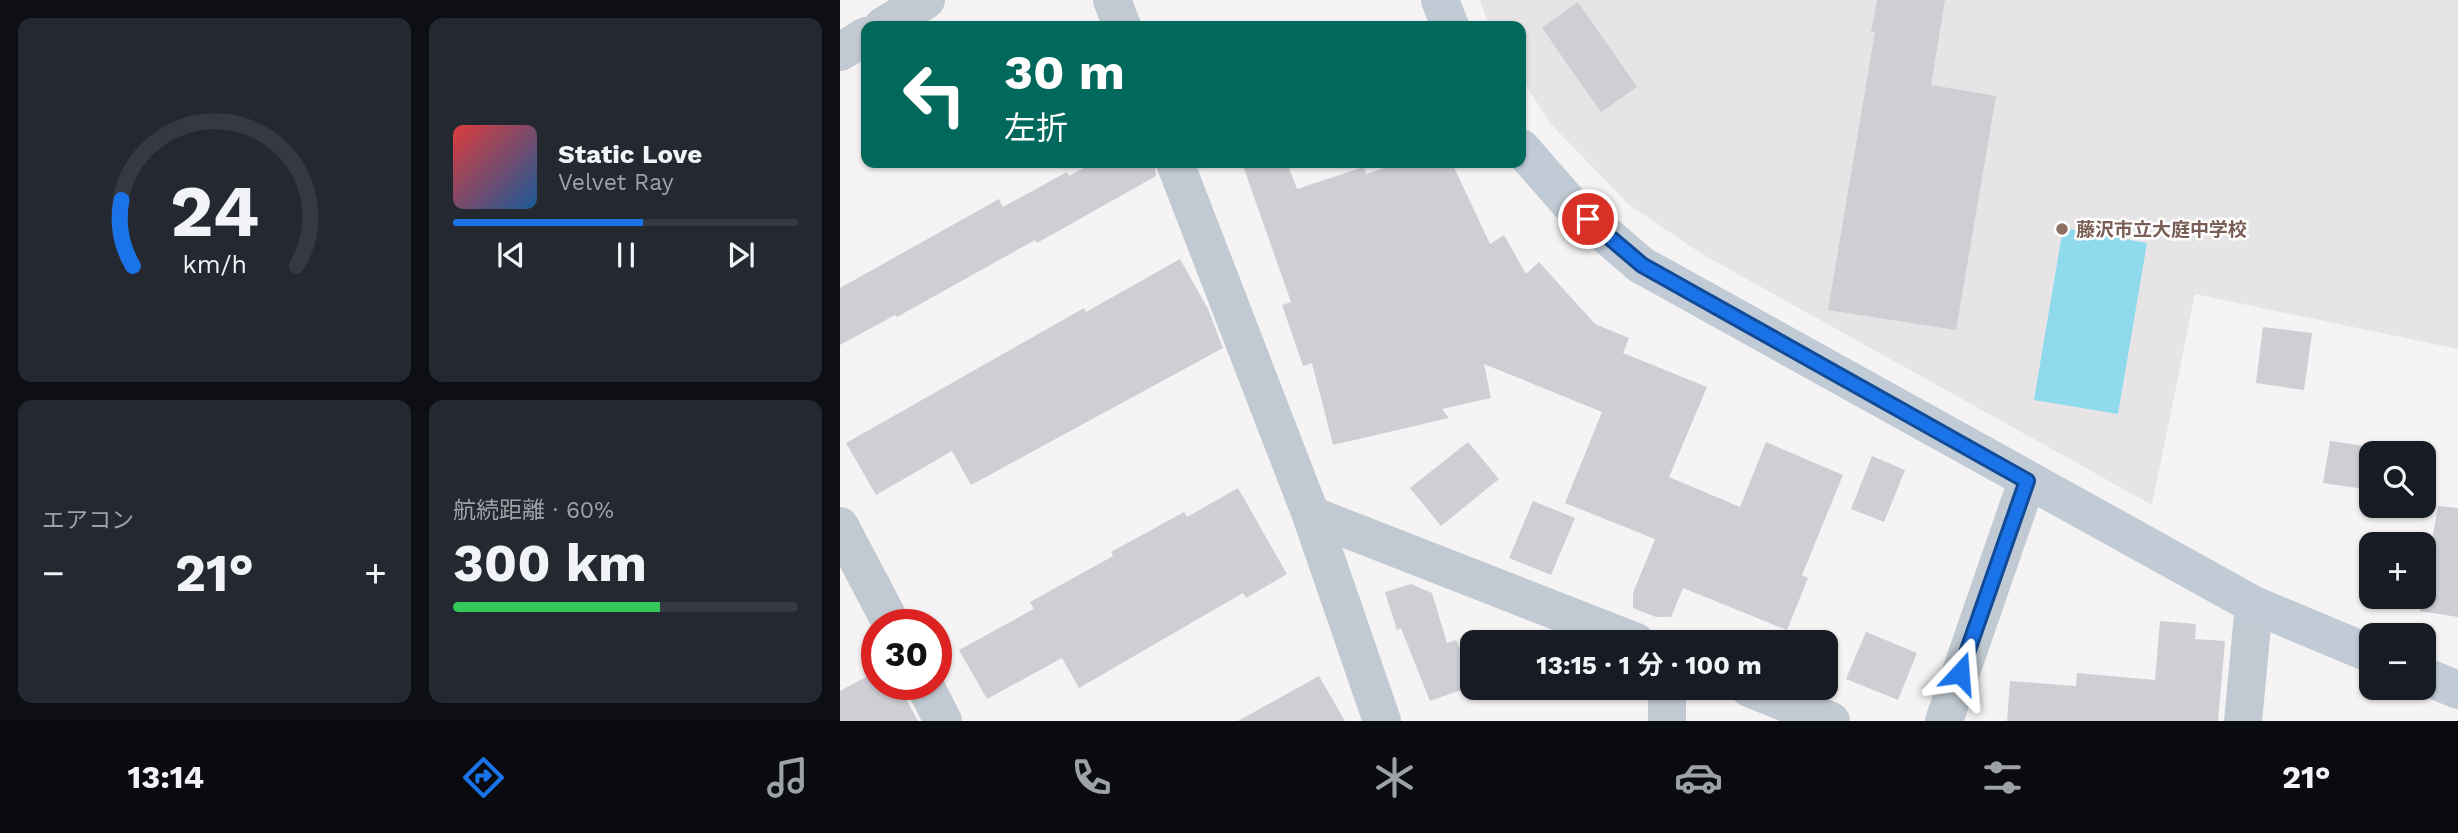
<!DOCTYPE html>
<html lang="ja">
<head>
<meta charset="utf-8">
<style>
  :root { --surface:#171b24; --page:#242831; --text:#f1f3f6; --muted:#9ea1a6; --line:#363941; --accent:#1a73e8 }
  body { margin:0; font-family:"Work Sans","Noto Sans JP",sans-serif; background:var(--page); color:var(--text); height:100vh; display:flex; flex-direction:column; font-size:26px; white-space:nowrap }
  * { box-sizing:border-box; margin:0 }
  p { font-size:23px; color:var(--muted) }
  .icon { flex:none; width:38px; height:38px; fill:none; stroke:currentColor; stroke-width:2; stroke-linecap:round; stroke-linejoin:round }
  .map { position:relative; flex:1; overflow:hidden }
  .details { display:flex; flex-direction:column; gap:18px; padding:18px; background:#0d0f14; width:840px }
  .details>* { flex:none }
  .banner { position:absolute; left:21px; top:21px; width:665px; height:147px; border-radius:14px; box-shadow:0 2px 5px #0004; background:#00695c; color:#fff; overflow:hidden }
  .buttons { position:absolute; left:1519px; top:441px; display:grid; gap:14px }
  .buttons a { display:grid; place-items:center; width:77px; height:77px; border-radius:14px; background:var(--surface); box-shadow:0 2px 5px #0004; font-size:35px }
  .speed { position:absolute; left:21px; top:609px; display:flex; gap:14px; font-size:35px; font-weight:700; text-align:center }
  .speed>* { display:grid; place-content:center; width:91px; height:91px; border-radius:50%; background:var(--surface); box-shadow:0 2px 5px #0004; line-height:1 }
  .speed .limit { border:10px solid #d22; background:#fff; color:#111 }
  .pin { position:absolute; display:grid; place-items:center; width:60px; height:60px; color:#fff; margin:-30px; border:4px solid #fff; border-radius:50%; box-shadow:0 2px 7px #0007 }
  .me { position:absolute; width:77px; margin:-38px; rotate:19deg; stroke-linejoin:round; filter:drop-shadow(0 0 5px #0008) }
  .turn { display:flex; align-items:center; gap:24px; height:147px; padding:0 28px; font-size:32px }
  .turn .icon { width:91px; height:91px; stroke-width:2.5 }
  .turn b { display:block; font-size:49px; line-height:60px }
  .big { font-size:52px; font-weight:700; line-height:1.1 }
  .details .card { flex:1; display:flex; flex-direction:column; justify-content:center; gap:10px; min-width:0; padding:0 24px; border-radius:14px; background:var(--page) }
  .details .dial { align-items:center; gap:0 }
  .dial svg { height:182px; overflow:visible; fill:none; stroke:var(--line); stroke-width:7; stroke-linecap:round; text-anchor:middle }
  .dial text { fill:var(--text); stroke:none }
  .song { display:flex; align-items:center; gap:21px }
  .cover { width:84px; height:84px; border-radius:10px; background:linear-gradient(135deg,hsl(0 70% 55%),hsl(210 70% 35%)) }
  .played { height:7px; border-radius:4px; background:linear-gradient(90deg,var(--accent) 55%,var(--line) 55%) }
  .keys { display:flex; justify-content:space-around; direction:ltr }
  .heat { display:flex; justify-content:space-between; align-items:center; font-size:38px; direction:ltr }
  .charge { height:10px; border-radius:5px; background:linear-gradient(90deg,#34c759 60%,var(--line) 0) }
  .details .tiles { flex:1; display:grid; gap:18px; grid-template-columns:repeat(2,1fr) }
  .trip { position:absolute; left:620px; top:630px; width:378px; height:70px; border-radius:14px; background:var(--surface); box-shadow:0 2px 5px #0004; font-weight:700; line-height:70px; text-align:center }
  .tabs { display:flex; height:112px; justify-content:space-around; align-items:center; background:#090b0e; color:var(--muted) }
  .tabs .icon { width:49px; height:49px }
  .tabs .selected { color:var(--accent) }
  .tabs b { font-size:32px; color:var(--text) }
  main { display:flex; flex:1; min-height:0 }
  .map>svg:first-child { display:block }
</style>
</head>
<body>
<main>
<section class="details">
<div class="tiles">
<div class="card dial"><svg viewBox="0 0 100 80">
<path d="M14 69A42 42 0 1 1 86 69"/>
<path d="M14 69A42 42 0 0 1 9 40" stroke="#1a73e8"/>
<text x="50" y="56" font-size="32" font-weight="700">24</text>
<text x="50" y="72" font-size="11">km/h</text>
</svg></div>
<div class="card">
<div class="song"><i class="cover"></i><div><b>Static Love</b><p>Velvet Ray</p></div></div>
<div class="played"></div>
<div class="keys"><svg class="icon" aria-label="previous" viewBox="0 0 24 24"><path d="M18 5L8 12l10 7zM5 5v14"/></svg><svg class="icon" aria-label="pause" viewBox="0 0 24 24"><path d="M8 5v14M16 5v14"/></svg><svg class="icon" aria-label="next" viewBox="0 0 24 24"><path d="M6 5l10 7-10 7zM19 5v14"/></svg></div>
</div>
<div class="card"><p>エアコン</p>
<div class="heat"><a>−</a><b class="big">21°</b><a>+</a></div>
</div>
<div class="card"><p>航続距離 · 60%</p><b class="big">300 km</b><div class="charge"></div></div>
</div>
</section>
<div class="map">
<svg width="1618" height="721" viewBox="0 0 1618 721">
  <rect width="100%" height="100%" fill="#f5f3f3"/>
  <polygon fill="#e6e4e5" points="640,0 1618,0 1618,349 1355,294 1312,505 862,254 788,204 709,122 681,77 681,26 649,26"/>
  <polygon fill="#90daee" points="1223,228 1307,243 1278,414 1194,400"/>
  <g fill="#cdcfd5">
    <polygon points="1037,0 1105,0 1091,85 1156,96 1116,330 988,310 1035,32 1031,32"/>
    <polygon points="738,2 797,87 761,112 702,28"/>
    <polygon points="253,163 314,163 316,176 197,243 195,240 57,317 55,315 0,345 0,288 159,199 163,207 227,172 229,176"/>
    <polygon points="402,163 447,163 457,189 524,167 526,174 560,163 612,163 650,244 664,235 686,274 699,262 755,324 789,338 783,353 867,387 829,477 900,507 926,442 1003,475 962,575 968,578 947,630 843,588 831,617 816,617 793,608 793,593 815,539 725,503 762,412 644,364 651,398 602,409 609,418 493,445 472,363 463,366 442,305 451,302"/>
    <polygon points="340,259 368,309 383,348 131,485 112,451 36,495 6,443 244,308 246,312"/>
    <polygon points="1423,327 1472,333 1464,390 1416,383"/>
    <polygon points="1490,441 1531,447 1531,490 1483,483"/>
    <polygon points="628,442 659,479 601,526 570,488"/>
    <polygon points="1032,456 1065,470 1044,522 1011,509"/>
    <polygon points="398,488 447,574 406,598 403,593 239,688 222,658 147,699 119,650 194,609 190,602 273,556 271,552 344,512 347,517"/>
    <polygon points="693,501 735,518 711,575 669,558"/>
    <polygon points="1598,506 1618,508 1618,617 1580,611"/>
    <polygon points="571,584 592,593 607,643 616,640 632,679 632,686 590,701 561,628 557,630 545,592"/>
    <polygon points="1320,621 1356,624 1355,639 1385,641 1378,721 1167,721 1170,681 1236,686 1237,673 1315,680"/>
    <polygon points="1026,632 1077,653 1058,700 1006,679"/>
    <polygon points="37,671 37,684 58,684 78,721 0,721 0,691"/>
    <polygon points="479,676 505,721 398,721"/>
  </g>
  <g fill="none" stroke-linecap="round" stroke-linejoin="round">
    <g stroke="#c1cad2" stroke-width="38">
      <polyline points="272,0 282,26"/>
      <polyline points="43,26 86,0"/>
      <polyline points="0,52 26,36"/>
      <polyline points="335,163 471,515 542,721"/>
      <polyline points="471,515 796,642"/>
      <polyline points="0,526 52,625"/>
      <polyline points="84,684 103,721"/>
      <polyline points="827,688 827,721"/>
      <polyline points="909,688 991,721"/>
      <polyline points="1104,721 1187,481"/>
      <polyline points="1403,721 1414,605"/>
    </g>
    <g stroke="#c1cbd6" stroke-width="38">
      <polyline points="600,0 610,26"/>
      <polyline points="681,148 730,204 801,265 1414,605 1531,654"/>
      <polyline points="1584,676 1618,690"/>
    </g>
  </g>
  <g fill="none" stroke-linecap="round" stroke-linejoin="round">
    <defs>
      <polyline id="route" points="748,219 802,265 1187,481 1120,673"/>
    </defs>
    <use href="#route" stroke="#114b97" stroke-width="18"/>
    <use href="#route" stroke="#1a73e8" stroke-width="12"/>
  </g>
  <circle fill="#8d6e63" stroke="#fff" stroke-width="2.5" cx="1222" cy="229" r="7"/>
  <g text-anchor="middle" stroke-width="5" stroke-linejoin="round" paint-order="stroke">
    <g font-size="19" font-weight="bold" fill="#785e54" stroke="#fff" text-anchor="start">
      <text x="1236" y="236">藤沢市立大庭中学校</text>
    </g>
  </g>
</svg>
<div class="buttons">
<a><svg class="icon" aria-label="search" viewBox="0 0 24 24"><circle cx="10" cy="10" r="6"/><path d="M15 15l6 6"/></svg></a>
<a>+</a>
<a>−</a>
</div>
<div class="speed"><div class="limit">30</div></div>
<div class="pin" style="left:748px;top:219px;background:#d93025"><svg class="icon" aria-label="arrive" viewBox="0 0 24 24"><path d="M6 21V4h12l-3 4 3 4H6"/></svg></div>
<svg class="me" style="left:1120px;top:673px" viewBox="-20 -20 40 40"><path d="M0-17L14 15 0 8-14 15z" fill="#1a73e8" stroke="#fff" stroke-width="4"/></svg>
<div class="trip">13:15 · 1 分 · 100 m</div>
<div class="banner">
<div class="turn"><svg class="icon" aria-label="left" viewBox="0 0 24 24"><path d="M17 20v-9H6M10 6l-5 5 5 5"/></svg><div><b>30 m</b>左折</div></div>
</div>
</div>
</main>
<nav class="tabs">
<b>13:14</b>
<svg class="icon selected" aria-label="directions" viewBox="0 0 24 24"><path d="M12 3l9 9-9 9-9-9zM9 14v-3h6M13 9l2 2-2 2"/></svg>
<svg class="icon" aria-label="music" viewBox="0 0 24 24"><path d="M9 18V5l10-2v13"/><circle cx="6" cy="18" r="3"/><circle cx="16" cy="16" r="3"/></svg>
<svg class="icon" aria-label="phone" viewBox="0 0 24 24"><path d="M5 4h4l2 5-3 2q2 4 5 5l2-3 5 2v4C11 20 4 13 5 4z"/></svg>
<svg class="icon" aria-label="climate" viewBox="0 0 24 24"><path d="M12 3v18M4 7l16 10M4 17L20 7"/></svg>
<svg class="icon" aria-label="car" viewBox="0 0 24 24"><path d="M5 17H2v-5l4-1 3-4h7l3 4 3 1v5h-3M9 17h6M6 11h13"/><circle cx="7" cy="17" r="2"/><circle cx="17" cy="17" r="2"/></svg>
<svg class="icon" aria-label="filters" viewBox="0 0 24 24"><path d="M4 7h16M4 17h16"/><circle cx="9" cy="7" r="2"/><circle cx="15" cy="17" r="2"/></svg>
<b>21°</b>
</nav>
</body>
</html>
